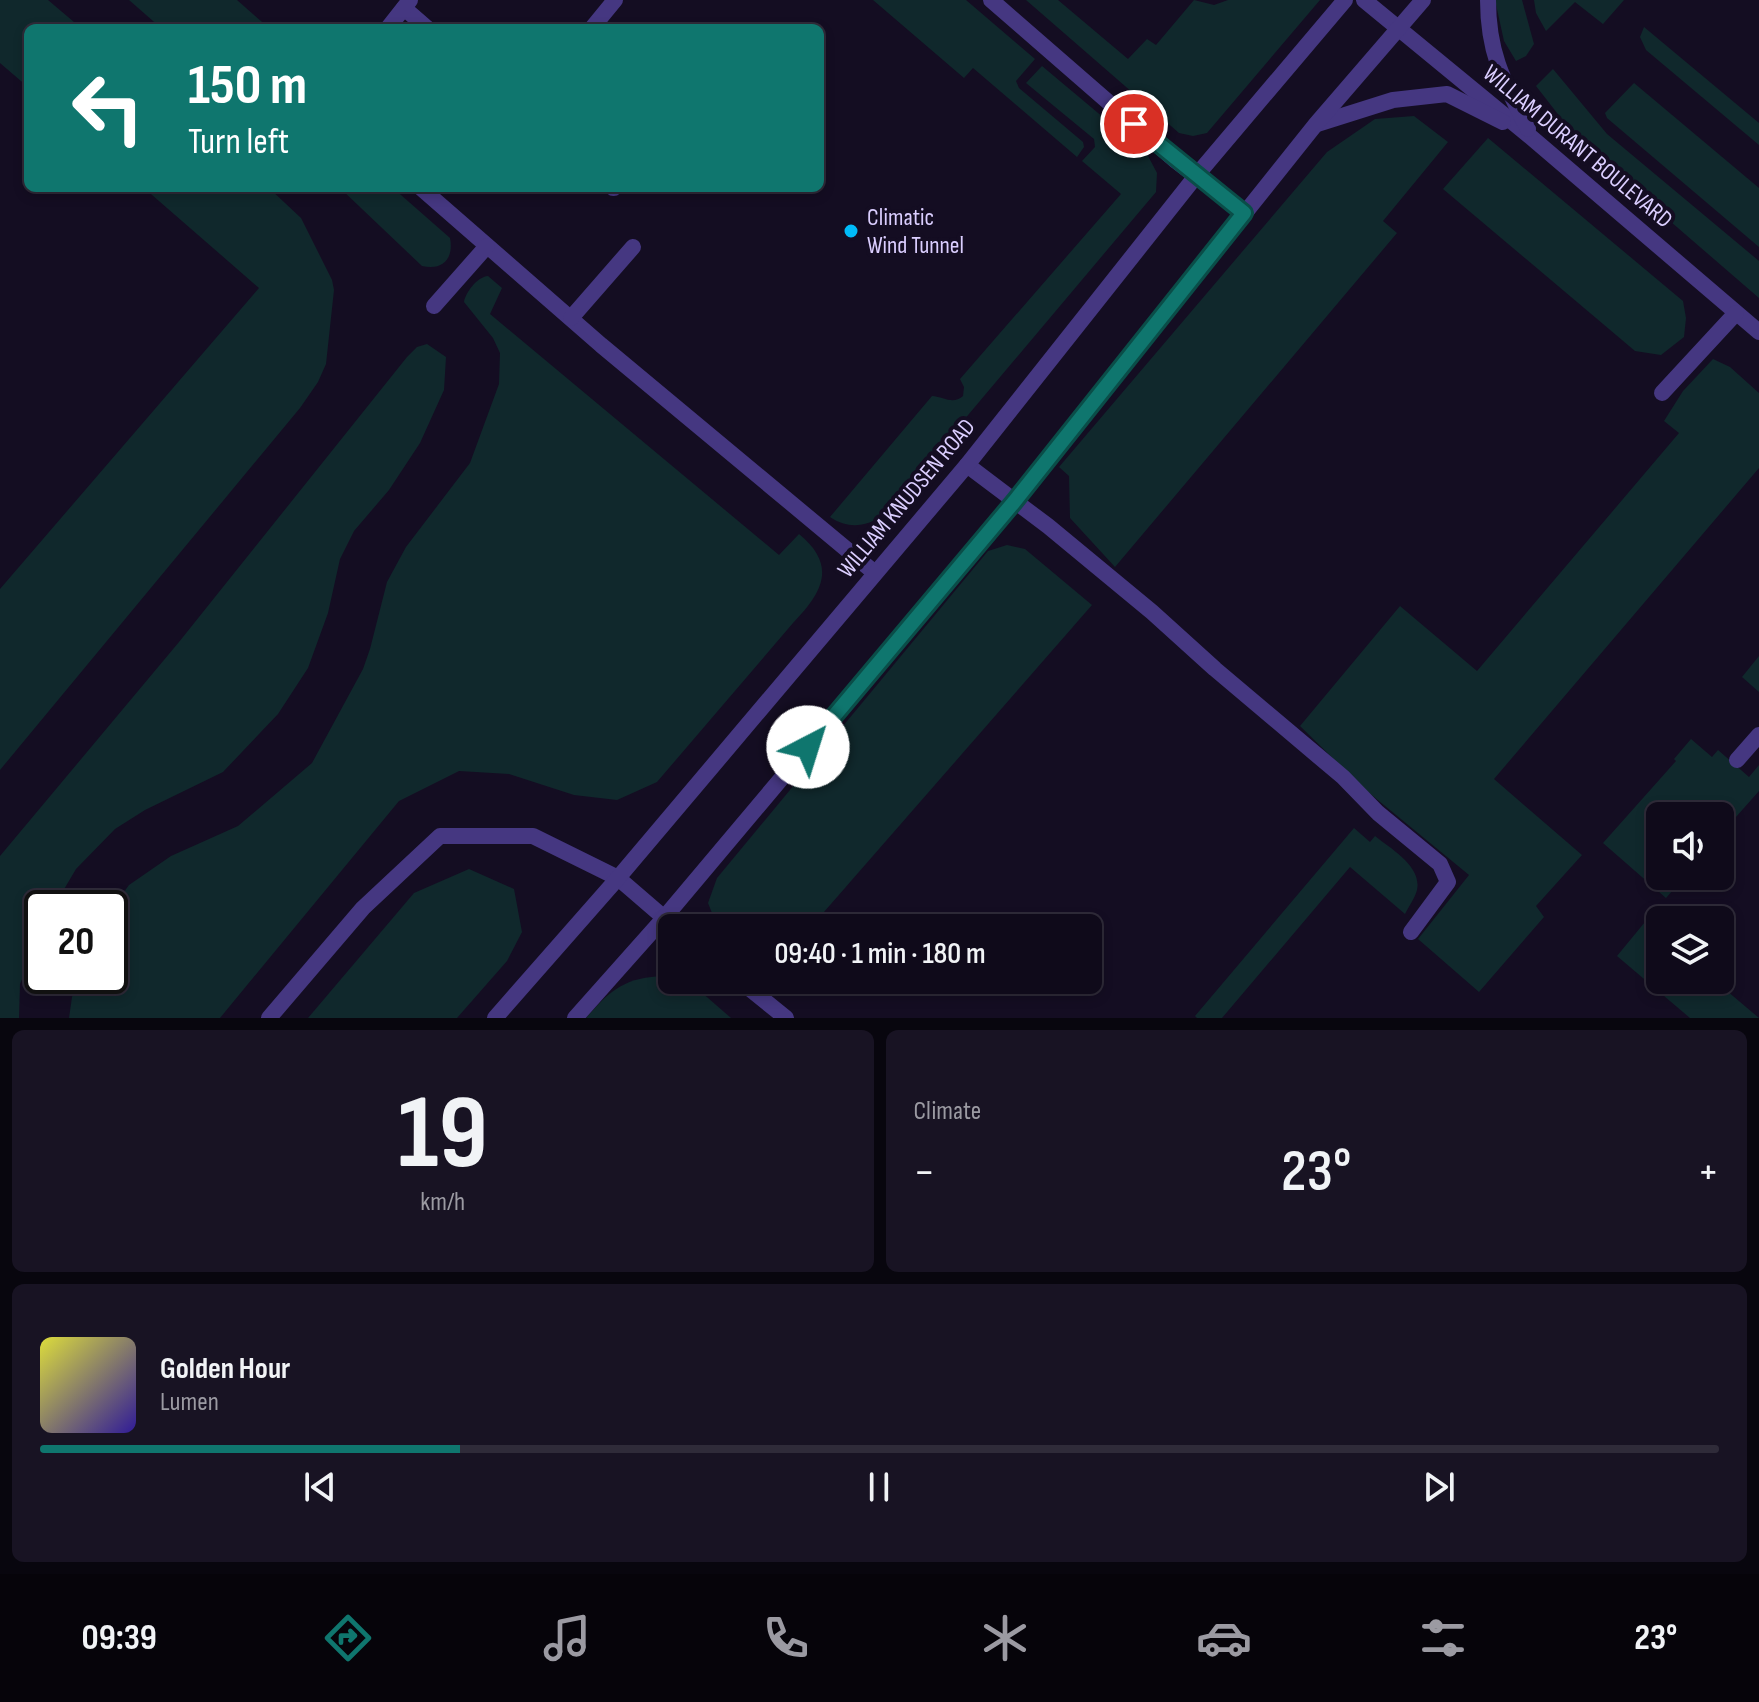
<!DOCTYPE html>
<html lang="en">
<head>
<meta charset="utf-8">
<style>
  :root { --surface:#0f0a1a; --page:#181323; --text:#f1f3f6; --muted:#9b9aa2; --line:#2f2b39; --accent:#0f766e }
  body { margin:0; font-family:"Sofia Sans Condensed",sans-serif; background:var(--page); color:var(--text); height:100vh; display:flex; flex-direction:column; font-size:30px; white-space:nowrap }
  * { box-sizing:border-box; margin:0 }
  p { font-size:26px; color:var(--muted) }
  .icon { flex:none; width:44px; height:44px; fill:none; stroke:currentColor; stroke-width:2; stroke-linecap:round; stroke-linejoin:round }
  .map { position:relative; height:1018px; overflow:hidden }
  .side { display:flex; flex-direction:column; gap:12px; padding:12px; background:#08060e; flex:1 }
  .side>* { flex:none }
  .top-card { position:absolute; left:24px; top:24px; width:800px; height:168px; border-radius:12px; box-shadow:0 4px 12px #0003,0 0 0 2px var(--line); background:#0f766e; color:#fff; overflow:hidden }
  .tools { position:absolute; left:1646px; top:802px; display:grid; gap:16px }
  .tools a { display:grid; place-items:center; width:88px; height:88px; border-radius:12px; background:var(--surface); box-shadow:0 4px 12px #0003,0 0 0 2px var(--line); font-size:40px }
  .speed { position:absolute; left:24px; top:890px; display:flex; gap:16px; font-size:40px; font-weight:700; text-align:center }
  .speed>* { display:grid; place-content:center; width:104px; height:104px; border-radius:50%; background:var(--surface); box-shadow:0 4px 12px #0003,0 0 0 2px var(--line); line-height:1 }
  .speed .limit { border:4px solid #111; border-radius:12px; background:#fff; color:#111 }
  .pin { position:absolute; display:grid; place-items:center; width:68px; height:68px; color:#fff; margin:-34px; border:4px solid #fff; border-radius:50%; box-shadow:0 2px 8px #0007 }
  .me { position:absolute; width:88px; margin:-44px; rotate:40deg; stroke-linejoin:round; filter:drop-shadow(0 0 6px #0008) }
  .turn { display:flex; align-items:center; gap:28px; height:168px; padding:0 32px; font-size:36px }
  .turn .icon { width:104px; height:104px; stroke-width:2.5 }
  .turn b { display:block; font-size:56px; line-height:68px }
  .big { font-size:60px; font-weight:600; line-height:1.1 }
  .side .widget { flex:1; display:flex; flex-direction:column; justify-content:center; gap:12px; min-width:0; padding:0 28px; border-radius:12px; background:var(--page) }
  .side .dial { align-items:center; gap:0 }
  .dial b { font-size:104px; line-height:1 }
  .song { display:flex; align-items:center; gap:24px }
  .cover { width:96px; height:96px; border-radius:12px; background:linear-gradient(135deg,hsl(60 70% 55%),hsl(250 70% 35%)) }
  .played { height:8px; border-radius:4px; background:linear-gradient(90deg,var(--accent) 25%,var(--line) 25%) }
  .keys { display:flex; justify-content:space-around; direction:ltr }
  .heat { display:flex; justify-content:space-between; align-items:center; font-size:44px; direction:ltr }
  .side .tiles { flex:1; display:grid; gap:12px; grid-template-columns:1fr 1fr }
  .widget:last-child { grid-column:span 2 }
  .trip { position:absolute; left:658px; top:914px; width:444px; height:80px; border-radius:12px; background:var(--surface); box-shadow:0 4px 12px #0003,0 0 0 2px var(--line); font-weight:600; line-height:80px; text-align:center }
  .tab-bar { display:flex; height:128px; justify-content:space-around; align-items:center; background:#06040a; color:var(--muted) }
  .tab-bar .icon { width:56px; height:56px }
  .tab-bar .active { color:var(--accent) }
  .tab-bar b { font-size:36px; color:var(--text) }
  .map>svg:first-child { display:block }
</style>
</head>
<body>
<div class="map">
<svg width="1759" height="1018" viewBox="0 0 1759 1018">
  <rect width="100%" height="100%" fill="#140d22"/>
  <g fill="#10282c">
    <polygon points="0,0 48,0 81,28 28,28 28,87 0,63"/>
    <polygon points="129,0 237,0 269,28 161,28"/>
    <polygon points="873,0 966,0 1035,59 1016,81 1019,88 1083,142 1084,147 1077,157 973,68 964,78"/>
    <polygon points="1026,0 1058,0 1128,59 1147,39 1156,45 1194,0 1214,5 1228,0 1320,0 1207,133 1193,136 1179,133"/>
    <polygon points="1495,0 1522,0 1534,44 1526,56 1516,61 1504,41"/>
    <polygon points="1534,0 1624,0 1603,24 1575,2 1546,31 1536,13"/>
    <polygon points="1644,27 1759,123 1759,145 1646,50 1640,37"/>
    <path d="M1042 66 1147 154 1157 173 1156 192 883 516C865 527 848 529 830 517L932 396C944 397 953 405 963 396L964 387 960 379 1121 194 1082 161 1095 147 1094 139 1026 83Z"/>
    <polygon points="1553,69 1607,134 1759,261 1759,298 1582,145 1536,86"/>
    <polygon points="1634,83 1759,188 1759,247 1607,118 1605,113"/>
    <polygon points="1414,116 1448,142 1383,221 1397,233 1115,567 1070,518 1069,476 1059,467 1327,152 1375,119"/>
    <polygon points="1488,138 1683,301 1686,318 1684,337 1661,355 1635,351 1443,189"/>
    <polygon points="144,188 269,188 301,218 332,280 334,290 326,364 318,382 300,408 0,770 0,589 259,288"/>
    <path d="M340 188H393L450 238C454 258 443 271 422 266Z"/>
    <path d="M488 276 502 288 490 314 779 555 799 534C838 566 822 593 793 623L657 782 617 800 574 795 509 774 459 771 399 801 220 1018H69L72 997 80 976H110V911L129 885 171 856 238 826 312 763 363 669 370 649 387 582 406 547 470 463 499 384 500 353 493 338 464 302C466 292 477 277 488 276Z"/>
    <polygon points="427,344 446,357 444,390 420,443 389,490 354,531 340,559 328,613 308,668 278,714 223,772 145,810 115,829 76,869 53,908 42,908 42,934 20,984 19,1018 0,1018 0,856 179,642 407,357 417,347"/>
    <polygon points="1713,359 1730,367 1759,393 1759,468 1494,779 1582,855 1536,906 1544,917 1479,992 1418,939 1469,875 1362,787 1300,726 1400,606 1477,671 1679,433 1664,421 1683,391"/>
    <polygon points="1007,545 1025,549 1092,605 810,928 718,928 708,903 717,878 988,551"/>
    <polygon points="1759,656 1759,692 1742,677"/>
    <polygon points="1691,739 1712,757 1718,750 1749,777 1759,765 1759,791 1720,835 1720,816 1660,816 1660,876 1685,876 1666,898 1603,843 1676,761 1674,759"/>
    <path d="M1354 828 1370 842 1375 836C1391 849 1422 866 1417 890 1415 898 1409 906 1405 914L1350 867 1222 1018H1197L1195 1016Z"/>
    <polygon points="469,869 514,889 522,932 507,961 457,1018 308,1018 414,893"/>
    <polygon points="1645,922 1660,934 1660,980 1714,980 1759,1018 1690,1018 1617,956"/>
    <path d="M665 976 693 985 731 1018H586C611 989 626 977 665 976Z"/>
  </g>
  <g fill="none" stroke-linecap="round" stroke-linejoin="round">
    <g stroke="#453781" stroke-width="16">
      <polyline points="991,0 1176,161 1244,213"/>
      <polyline points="1364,0 1532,138 1759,332"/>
      <path d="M1488 0C1488 54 1504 82 1528 129"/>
      <polyline points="404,8 427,28"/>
      <polyline points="388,28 410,0"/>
      <polyline points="592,28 615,0"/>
      <polyline points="1317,124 1393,100 1447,94 1503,122"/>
      <polyline points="421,188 601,345 875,573"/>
      <polyline points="613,188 614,188"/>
      <polyline points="434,306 487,246"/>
      <polyline points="571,318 633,247"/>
      <polyline points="1662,393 1736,313"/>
      <polyline points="967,465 1048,526 1152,612 1215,669 1343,777 1378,813 1440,864 1448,882 1411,932"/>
      <polyline points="1737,760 1759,735"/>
      <polyline points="739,980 786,1018"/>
      <polyline points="269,1018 363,908 440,836 533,836 618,878 676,928"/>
      <polyline points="495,1018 618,878 967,465 1196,176 1345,0"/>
      <polyline points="575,1018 664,918 1014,502 1316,124 1423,0"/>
    </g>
  </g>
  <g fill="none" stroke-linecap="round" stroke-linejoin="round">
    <defs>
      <polyline id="route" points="808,747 1014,502 1244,213 1134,124"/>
    </defs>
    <use href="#route" stroke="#0a4d48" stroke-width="20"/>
    <use href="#route" stroke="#0f766e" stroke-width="14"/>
  </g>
  <circle fill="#00bbf9" stroke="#140d22" stroke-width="3" cx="851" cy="231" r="8"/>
  <g text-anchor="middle" stroke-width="8" stroke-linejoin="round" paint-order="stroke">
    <g font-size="24" fill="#dbceff" stroke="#140d22">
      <text transform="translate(1578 146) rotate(40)" y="8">WILLIAM DURANT BOULEVARD</text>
      <text transform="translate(906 498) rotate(-50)" y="8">WILLIAM KNUDSEN ROAD</text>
    </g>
    <g font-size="24" fill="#dbceff" stroke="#140d22" text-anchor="start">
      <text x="867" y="225">Climatic<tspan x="867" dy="28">Wind Tunnel</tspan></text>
    </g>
  </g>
</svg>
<div class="tools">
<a><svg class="icon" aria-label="sound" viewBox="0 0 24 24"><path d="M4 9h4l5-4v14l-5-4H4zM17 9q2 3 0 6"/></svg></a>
<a><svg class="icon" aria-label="layers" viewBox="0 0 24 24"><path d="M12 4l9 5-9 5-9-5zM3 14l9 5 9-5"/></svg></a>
</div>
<div class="speed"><div class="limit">20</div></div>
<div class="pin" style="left:1134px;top:124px;background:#d93025"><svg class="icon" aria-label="arrive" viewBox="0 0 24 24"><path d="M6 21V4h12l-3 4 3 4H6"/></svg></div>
<svg class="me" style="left:808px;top:747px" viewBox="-20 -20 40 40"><circle r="19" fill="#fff"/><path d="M0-13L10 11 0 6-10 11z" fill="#0f766e"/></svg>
<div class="trip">09:40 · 1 min · 180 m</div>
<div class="top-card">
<div class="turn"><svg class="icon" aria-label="left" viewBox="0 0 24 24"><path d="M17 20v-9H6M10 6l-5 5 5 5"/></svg><div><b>150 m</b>Turn left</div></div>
</div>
</div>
<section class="side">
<div class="tiles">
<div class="widget dial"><b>19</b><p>km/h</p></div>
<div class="widget"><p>Climate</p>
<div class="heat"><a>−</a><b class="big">23°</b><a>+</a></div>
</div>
<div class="widget">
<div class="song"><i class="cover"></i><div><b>Golden Hour</b><p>Lumen</p></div></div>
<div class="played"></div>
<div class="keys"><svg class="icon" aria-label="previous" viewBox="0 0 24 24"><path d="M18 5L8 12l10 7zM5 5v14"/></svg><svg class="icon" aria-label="pause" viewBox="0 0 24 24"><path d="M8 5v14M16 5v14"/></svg><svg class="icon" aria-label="next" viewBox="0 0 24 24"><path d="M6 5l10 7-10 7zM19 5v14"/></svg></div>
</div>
</div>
</section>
<nav class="tab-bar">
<b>09:39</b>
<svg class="icon active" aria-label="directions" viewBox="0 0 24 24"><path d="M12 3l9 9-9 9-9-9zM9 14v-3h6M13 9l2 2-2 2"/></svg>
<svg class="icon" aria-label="music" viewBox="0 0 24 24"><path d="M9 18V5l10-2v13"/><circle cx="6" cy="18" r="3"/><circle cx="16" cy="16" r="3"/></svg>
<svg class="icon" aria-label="phone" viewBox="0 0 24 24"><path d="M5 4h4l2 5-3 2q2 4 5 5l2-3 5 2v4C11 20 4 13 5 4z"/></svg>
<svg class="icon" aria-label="climate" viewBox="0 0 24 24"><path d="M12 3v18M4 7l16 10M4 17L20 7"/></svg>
<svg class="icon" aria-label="car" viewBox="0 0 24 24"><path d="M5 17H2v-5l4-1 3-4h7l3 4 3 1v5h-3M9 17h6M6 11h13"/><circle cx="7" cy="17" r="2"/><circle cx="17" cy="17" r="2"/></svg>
<svg class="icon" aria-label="filters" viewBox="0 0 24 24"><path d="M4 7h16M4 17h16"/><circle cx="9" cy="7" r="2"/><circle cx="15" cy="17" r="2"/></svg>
<b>23°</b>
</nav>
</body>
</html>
